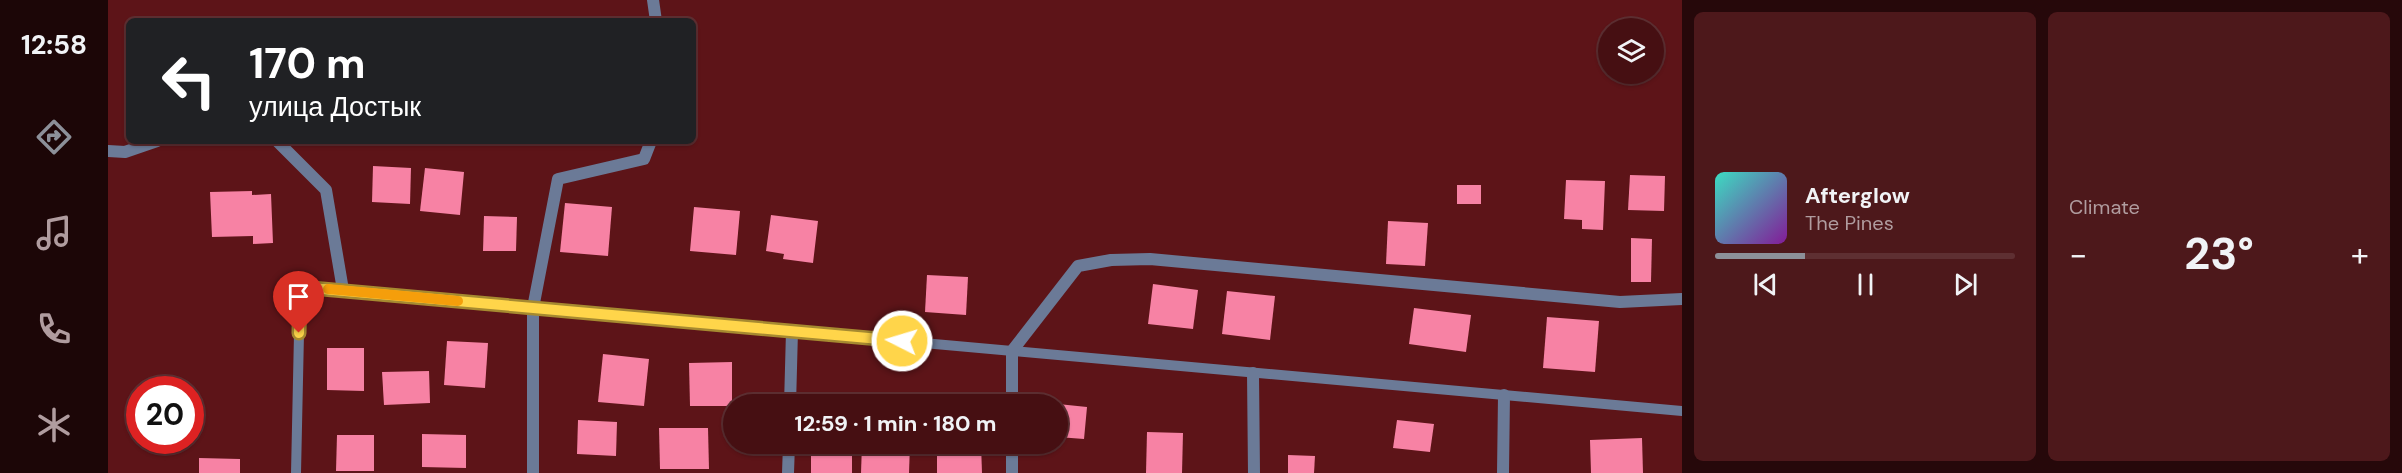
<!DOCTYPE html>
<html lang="en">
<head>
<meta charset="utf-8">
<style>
  :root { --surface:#460f12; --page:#4d181b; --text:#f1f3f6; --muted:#b09c9f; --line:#5e2f32; --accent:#8c9099 }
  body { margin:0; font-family:"DM Sans",sans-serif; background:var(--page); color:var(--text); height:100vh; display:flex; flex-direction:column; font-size:22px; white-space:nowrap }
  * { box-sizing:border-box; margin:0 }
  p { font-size:20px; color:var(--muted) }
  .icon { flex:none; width:33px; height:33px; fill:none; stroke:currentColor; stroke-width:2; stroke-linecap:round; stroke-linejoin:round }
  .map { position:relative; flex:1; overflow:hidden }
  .drawer { display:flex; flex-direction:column; gap:12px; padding:12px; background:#26080a; width:720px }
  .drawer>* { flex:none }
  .guide { position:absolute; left:18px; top:18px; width:570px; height:126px; border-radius:9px; box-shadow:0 2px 4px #0004,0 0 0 2px var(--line); background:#202124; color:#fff; overflow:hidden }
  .fabs { position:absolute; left:1490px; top:18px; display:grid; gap:12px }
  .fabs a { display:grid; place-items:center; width:66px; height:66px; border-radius:50%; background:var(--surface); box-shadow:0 2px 4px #0004,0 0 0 2px var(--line); font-size:30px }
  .speed { position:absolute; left:18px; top:376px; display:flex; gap:12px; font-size:30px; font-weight:700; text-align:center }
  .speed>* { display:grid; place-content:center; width:78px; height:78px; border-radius:50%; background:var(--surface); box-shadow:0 2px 4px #0004,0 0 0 2px var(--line); line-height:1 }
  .speed .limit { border:9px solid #d22; background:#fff; color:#111 }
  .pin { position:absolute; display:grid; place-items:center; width:51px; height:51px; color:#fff; margin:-62px -26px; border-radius:50% 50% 50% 0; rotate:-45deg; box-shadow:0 0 6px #0007 }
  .pin .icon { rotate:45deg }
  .me { position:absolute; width:66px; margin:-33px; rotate:275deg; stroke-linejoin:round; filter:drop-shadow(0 0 4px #0008) }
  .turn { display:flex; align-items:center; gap:21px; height:126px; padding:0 24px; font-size:27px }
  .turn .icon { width:78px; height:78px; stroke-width:2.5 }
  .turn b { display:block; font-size:42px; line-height:51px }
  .big { font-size:45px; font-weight:700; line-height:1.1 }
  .drawer .widget { flex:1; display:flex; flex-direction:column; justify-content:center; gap:9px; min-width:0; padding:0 21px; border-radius:9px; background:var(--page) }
  .song { display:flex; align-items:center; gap:18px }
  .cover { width:72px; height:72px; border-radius:9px; background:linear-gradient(135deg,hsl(170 70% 55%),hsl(290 70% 35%)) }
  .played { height:6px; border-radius:3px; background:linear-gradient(90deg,var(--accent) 30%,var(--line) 30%) }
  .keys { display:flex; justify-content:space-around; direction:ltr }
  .heat { display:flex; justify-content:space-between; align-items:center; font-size:33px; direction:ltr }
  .drawer .tiles { flex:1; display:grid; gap:12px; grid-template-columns:repeat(2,1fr) }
  .trip { position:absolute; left:615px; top:394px; width:345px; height:60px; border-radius:30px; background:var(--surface); box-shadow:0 2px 4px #0004,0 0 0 2px var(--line); font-weight:700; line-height:60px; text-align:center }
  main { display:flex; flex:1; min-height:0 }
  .tab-bar { display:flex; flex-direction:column; width:108px; justify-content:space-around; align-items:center; background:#1c0607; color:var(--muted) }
  .tab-bar .icon { width:42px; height:42px }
  .tab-bar .active { color:var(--accent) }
  .tab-bar b { font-size:27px; color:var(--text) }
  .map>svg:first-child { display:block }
</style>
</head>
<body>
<main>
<nav class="tab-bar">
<b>12:58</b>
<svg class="icon active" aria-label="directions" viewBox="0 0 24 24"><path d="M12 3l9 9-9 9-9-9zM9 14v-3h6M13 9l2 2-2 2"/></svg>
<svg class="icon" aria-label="music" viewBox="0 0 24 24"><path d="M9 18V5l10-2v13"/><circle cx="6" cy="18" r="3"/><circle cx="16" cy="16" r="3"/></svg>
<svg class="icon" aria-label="phone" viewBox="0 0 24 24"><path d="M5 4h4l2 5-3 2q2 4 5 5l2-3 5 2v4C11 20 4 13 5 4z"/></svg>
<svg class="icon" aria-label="climate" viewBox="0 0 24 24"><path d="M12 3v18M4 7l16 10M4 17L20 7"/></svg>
</nav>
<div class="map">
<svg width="1574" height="473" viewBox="0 0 1574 473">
  <rect width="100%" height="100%" fill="#5d1418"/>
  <g fill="#f782a4">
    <polygon points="265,166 303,168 302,204 264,202"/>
    <polygon points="317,168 356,172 352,215 312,211"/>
    <polygon points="1522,175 1557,176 1556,211 1520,210"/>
    <polygon points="1458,180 1497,181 1495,230 1474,229 1474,220 1456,219"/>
    <rect x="1349" y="185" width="24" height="19"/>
    <polygon points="144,191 144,195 163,194 165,243 145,244 145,236 104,237 102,192"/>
    <polygon points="457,203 504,207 500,256 452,252"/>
    <polygon points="586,207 632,211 628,255 582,251"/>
    <polygon points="663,215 710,221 705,263 675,259 676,254 658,251"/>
    <polygon points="376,216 409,217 408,251 375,251"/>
    <polygon points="1280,221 1320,223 1317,266 1278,264"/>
    <polygon points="1523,238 1544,239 1543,282 1523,282"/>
    <polygon points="819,275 860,277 858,315 817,312"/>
    <polygon points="1045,284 1090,290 1085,329 1040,324"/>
    <polygon points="1119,291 1167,296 1162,340 1114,334"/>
    <polygon points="1306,308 1363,315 1358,352 1301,344"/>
    <polygon points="1439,317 1491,321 1487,372 1435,368"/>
    <polygon points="339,341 380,343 377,388 336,385"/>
    <polygon points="219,348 256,348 256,391 219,390"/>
    <polygon points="495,354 541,359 536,406 490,402"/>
    <polygon points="624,362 624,406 582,406 581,363"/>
    <polygon points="321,371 322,403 276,405 274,372"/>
    <polygon points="950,404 979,407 976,439 950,437"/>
    <polygon points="470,420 509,422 508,456 469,454"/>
    <polygon points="1289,420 1326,424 1322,452 1285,448"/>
    <polygon points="551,428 600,428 601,469 552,469"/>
    <polygon points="1039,432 1075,433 1074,473 1038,473"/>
    <polygon points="314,434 358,435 358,468 314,467"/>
    <polygon points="229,435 266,435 266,471 228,471"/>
    <polygon points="1534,438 1535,473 1483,473 1482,440"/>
    <rect x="703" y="444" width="41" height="29"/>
    <polygon points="754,444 802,444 801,473 753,473"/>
    <polygon points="829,444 873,444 874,473 829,473"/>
    <polygon points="1180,455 1207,456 1206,473 1180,473"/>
    <polygon points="91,458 132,459 132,473 91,473"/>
  </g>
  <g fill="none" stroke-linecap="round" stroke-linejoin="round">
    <polyline stroke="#6b7a97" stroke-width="10" points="188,473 192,287 1574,411"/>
    <g stroke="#6b7a97" stroke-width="12">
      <polyline points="545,0 548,21"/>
      <polyline points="169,141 218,190 235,290"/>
      <polyline points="0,151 17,152 49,141"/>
      <polyline points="1145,373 1146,473"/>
      <polyline points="682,405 684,331"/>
      <polyline points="904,405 904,351 970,266 1003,260 1042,259 1512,302 1574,299"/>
      <polyline points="425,473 425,308 450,179 536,159 543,141"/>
      <polyline points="680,473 681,444"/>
      <polyline points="904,473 904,444"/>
      <polyline points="1395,473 1396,395"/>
    </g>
  </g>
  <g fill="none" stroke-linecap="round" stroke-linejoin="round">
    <defs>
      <polyline id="route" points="191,333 192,287 794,341"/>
    </defs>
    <use href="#route" stroke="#a68a30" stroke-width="15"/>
    <use href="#route" stroke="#ffd54a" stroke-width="10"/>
    <polyline stroke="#f59e0b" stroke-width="10" points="220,289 350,301"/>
  </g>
</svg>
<div class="fabs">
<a><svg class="icon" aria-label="layers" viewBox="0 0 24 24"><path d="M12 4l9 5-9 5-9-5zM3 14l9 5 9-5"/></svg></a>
</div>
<div class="speed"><div class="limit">20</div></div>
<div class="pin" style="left:191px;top:333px;background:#d93025"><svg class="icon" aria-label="arrive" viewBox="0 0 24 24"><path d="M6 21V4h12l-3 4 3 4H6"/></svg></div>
<svg class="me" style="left:794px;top:341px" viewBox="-20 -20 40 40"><circle r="17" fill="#ffd54a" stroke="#fff" stroke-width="3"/><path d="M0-11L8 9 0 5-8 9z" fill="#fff"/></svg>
<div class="trip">12:59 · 1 min · 180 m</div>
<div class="guide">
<div class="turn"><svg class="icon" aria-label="left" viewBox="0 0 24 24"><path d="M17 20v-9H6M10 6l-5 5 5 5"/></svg><div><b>170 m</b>улица Достык</div></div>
</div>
</div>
<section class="drawer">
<div class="tiles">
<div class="widget">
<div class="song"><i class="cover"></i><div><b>Afterglow</b><p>The Pines</p></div></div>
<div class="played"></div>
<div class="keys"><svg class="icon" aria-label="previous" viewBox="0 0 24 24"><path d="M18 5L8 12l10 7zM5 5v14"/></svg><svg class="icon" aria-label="pause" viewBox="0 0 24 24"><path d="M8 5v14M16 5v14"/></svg><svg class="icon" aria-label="next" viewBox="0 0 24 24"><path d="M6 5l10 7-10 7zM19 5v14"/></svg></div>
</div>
<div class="widget"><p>Climate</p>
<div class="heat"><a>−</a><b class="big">23°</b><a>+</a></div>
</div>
</div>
</section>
</main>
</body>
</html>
